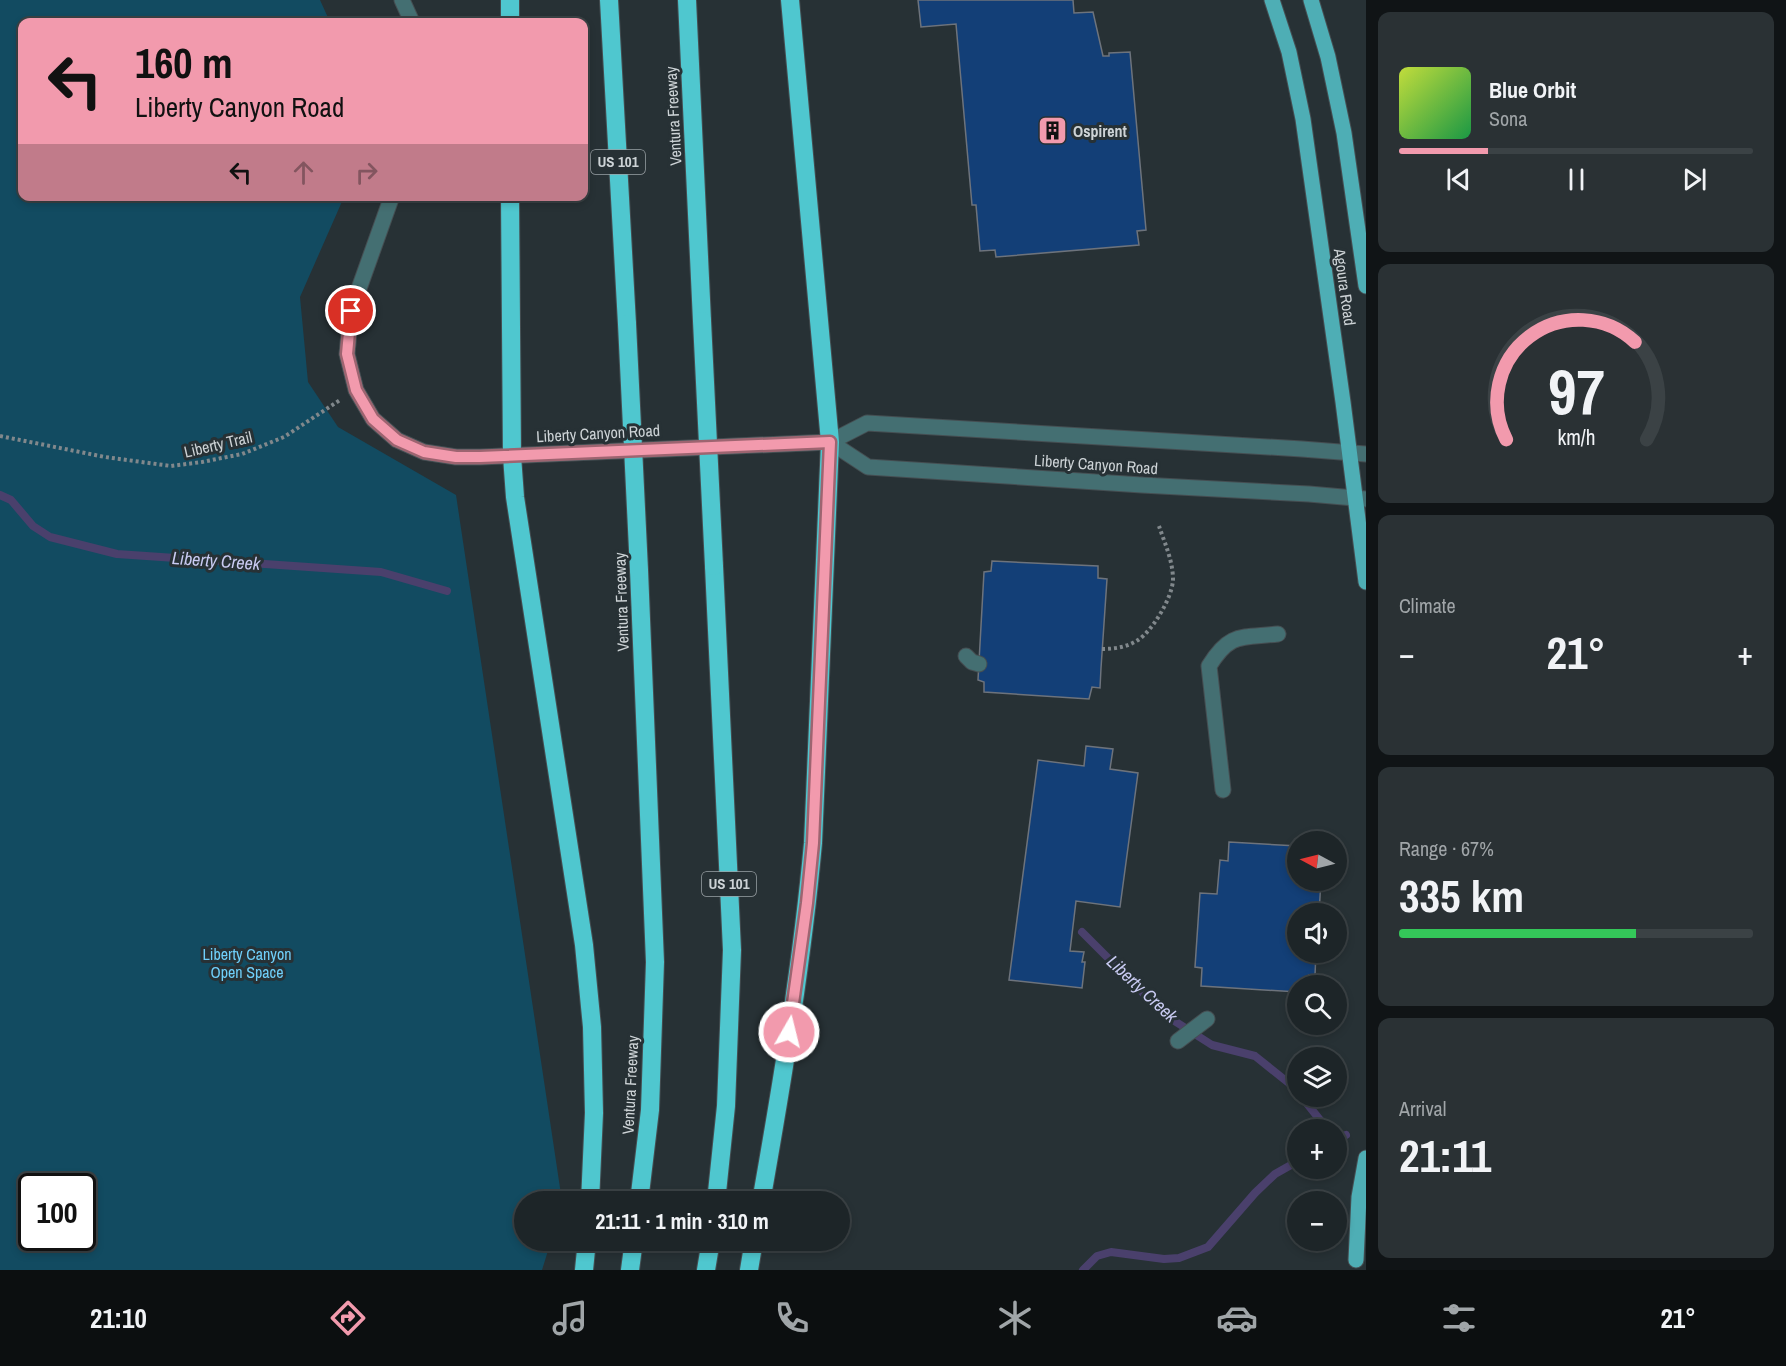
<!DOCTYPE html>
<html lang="en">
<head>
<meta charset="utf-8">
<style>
  :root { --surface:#1d2528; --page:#2a3134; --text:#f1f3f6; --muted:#a0a5a8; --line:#3b4245; --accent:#f29aad }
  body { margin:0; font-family:"Archivo Narrow",sans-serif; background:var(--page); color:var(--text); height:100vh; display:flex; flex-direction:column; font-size:22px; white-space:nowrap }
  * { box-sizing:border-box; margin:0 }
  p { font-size:20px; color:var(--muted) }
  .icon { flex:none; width:33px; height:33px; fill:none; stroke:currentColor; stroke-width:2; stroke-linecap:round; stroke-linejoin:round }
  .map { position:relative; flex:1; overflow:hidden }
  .sheet { display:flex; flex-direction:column; gap:12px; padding:12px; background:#101416; width:420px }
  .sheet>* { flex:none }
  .top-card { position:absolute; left:18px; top:18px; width:570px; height:183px; border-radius:12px; box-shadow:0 3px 9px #0003,0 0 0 2px var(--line); background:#f29aad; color:#111; overflow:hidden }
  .needle { width:39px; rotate:277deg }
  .controls { position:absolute; left:1287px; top:831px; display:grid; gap:12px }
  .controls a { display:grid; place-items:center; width:60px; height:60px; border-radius:50%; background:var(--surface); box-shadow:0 3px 9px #0003,0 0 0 2px var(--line); font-size:30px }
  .speed { position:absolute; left:18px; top:1173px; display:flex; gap:12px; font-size:30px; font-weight:700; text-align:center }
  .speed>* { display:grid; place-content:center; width:78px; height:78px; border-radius:50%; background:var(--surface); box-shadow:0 3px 9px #0003,0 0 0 2px var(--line); line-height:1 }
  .speed .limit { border:3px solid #111; border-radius:9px; background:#fff; color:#111 }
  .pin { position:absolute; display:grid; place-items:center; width:51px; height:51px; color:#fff; margin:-26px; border:3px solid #fff; border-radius:50%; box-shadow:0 2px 6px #0007 }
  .me { position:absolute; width:66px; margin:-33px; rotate:8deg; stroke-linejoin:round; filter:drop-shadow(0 0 4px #0008) }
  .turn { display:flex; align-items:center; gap:21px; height:126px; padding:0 18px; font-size:27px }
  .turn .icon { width:78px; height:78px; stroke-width:2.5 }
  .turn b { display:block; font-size:42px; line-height:51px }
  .lanes { display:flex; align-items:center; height:57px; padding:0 18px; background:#0003; justify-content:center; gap:30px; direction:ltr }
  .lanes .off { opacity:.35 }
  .big { font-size:45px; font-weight:700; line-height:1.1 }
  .sheet .widget { flex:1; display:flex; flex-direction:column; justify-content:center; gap:9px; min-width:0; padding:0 21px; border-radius:12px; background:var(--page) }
  .sheet .dial { align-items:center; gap:0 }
  .dial svg { height:156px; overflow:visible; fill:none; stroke:var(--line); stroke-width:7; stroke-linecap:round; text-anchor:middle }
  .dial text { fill:var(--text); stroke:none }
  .song { display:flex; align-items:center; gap:18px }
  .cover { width:72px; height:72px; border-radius:9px; background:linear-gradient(135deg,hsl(70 70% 55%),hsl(140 70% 35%)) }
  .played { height:6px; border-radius:3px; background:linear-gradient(90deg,var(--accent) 25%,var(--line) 25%) }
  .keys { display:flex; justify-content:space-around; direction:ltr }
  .heat { display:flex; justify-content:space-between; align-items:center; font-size:33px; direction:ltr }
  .charge { height:9px; border-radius:4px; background:linear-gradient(90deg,#34c759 67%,var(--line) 0) }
  .trip { position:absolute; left:514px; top:1191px; width:336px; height:60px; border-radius:30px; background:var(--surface); box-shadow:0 3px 9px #0003,0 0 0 2px var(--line); font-weight:700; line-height:60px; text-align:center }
  .tabs { display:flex; height:96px; justify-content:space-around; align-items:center; background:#0c0f10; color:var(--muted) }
  .tabs .icon { width:42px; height:42px }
  .tabs .active { color:var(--accent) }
  .tabs b { font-size:27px; color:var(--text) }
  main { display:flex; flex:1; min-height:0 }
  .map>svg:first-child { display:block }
</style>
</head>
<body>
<main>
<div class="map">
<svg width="1366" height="1270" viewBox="0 0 1366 1270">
  <rect width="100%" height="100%" fill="#273135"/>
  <path fill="#124b61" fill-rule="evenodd" d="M0 0H320L330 22H22V196L344 197 300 297 308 382 338 427 456 495 562 1201 525 1202V1240L551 1241 542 1270H0ZM32 1186H82V1238H32Z"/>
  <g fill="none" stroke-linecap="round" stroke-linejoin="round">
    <g stroke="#4a406c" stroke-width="8">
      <polyline points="0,495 11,500 33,526 50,537 117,554 381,572 447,591"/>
      <polyline points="1082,932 1165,1015 1212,1045 1255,1056 1290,1084 1298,1092"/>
      <polyline points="1301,1096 1328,1130"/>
      <polyline points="1336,1139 1346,1135"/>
      <polyline points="1083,1270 1097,1256 1111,1252 1164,1259 1179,1258 1208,1247 1255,1193 1275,1174 1298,1161"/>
    </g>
  </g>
  <g fill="#133f77" stroke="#6d737c" stroke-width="1.5">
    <polygon points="918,0 1073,0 1074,13 1093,12 1103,56 1109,56 1109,53 1130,52 1146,230 1137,231 1139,245 996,257 995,250 980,251 976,205 972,205 956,24 921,27"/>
    <polygon points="992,561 1098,566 1098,578 1107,579 1101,668 1100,688 1092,687 1089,699 984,692 984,682 978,680 984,572 991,571"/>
    <polygon points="1086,746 1113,749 1110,769 1138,773 1120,907 1076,901 1070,951 1084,952 1082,962 1085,962 1082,988 1009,980 1038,760 1084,766"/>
    <polygon points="1229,842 1298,846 1298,880 1321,880 1319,914 1298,914 1298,952 1316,952 1315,975 1309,975 1308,986 1298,986 1298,992 1201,986 1202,968 1195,967 1200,893 1217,894 1220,860 1228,861"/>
  </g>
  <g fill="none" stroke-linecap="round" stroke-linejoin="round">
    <defs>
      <g id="minor">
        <polyline points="402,0 412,22"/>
        <polyline points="392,196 351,311 347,354 356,390 373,419 397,440 424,452 456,457 480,457 830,442 867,423 1302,449 1366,454"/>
        <polyline points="830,442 868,467 1142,485 1309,494 1366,499"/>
        <polyline points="966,656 972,662 979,664"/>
        <path d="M1223 790 1209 666C1230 632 1241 638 1278 634"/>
        <polyline points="1178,1041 1207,1019"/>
      </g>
      <g id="major">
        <polyline points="1272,0 1289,52 1303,119 1343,402 1366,582"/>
        <polyline points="1311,0 1328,57 1344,133 1366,286"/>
        <polyline points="1356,1260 1359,1197 1366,1158"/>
      </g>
      <g id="highway">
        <polyline points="510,0 510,22"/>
        <polyline points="609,0 627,324"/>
        <polyline points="687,0 702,321"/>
        <polyline points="510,196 512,456 515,497 584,945 592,1027 594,1113 590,1202"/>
        <polyline points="714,566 732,950 726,1106 716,1202"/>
        <polyline points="639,1202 650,1110 655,962 639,570"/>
        <path d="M761 1202C782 1083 802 963 813 843L830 442 790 0"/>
        <polyline points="584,1270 587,1240"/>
        <polyline points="630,1270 634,1240"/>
        <polyline points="706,1270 711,1240"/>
        <polyline points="749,1270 754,1240"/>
      </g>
    </defs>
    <use href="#minor" stroke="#454e52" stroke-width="17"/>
    <use href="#major" stroke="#454e52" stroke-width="17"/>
    <use href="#highway" stroke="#454e52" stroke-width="20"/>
    <g stroke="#81888c" stroke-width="4" stroke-dasharray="3 3" stroke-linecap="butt">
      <polyline points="0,436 105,457 171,466 202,462 242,454 284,437 340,400"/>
      <path d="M1102 649C1115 649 1127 647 1138 640 1153 630 1172 598 1173 580 1173 561 1165 544 1159 526"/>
    </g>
    <use href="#minor" stroke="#446f72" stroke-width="15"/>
    <use href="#major" stroke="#4eaeb5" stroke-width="15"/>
    <use href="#highway" stroke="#4fc7cf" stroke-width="18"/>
    <defs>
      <g id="highway-bridge">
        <polyline points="702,321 714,566"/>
        <polyline points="627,324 639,570"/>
      </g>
    </defs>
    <use href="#highway-bridge" stroke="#454e52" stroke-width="20" stroke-linecap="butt"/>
    <use href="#highway-bridge" stroke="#4fc7cf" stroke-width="18"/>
  </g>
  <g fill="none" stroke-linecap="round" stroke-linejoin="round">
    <defs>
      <polyline id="route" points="351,311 347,354 356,390 373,419 397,440 424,452 456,457 480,457 830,442 813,843 807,903 789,1032"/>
    </defs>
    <use href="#route" stroke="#9d6470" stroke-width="15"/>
    <use href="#route" stroke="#f29aad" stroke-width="10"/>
  </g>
  <defs>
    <symbol id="building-square" viewBox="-11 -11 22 22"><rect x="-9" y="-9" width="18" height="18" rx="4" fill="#f29aad" stroke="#273135"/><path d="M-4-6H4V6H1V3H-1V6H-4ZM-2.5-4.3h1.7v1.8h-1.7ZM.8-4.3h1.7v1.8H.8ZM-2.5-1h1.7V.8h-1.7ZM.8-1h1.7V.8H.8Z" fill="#111"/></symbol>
  </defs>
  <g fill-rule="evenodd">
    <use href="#building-square" x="1036" y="114" width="33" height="33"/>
  </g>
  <g text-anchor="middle" stroke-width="6" stroke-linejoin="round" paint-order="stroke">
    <g fill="#273135" stroke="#9ba2a6" stroke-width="1.5">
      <rect x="591" y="150" width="54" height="24" rx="4.5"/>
      <rect x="702" y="872" width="54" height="24" rx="4.5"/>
    </g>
    <g font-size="15" font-weight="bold" fill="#cdd3d6">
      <text x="618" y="167">US 101</text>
      <text x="729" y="889">US 101</text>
    </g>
    <g font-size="16" fill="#cdd3d6" stroke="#273135">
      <text transform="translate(673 116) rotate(-93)" y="6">Ventura Freeway</text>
      <text transform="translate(1345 287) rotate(82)" y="6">Agoura Road</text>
      <text transform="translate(598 433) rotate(-3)" y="6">Liberty Canyon Road</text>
      <text transform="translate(218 444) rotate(-13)" y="6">Liberty Trail</text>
      <text transform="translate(1096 464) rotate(4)" y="6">Liberty Canyon Road</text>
      <text transform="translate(621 602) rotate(-92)" y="6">Ventura Freeway</text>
      <text transform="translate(630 1085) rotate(-87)" y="6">Ventura Freeway</text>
    </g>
    <g font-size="16" font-weight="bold" fill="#cdd3d6" stroke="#273135" text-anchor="start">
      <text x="1073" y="137">Ospirent</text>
    </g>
    <g font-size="16" fill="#6fcffa" stroke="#273135">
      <text x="247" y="960">Liberty Canyon<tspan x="247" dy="18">Open Space</tspan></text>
    </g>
    <g font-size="18" font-style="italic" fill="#c9cbf2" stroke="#273135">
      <text transform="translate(216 561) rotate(4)" y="6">Liberty Creek</text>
      <text transform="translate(1142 989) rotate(43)" y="6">Liberty Creek</text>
    </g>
  </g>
</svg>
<div class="controls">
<a><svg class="needle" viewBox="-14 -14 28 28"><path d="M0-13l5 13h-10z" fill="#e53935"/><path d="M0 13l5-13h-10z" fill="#a0a5a8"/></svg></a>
<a><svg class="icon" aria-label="sound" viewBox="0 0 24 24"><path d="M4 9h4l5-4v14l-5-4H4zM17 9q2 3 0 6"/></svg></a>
<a><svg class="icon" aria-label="search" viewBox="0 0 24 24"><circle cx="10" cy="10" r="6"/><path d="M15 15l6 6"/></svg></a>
<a><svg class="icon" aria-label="layers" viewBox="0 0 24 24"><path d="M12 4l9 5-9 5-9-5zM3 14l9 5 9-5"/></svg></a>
<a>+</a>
<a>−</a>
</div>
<div class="speed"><div class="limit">100</div></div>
<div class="pin" style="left:351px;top:311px;background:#d93025"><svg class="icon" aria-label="arrive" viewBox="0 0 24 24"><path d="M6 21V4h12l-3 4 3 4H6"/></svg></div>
<svg class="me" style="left:789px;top:1032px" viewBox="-20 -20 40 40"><circle r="17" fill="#f29aad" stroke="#fff" stroke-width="3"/><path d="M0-11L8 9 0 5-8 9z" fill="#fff"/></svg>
<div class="trip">21:11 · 1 min · 310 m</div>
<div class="top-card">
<div class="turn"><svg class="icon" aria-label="left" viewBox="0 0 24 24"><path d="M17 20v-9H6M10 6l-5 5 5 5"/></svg><div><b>160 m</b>Liberty Canyon Road</div></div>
<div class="lanes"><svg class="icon" aria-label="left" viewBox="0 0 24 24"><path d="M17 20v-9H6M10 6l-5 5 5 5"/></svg><svg class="icon off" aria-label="ahead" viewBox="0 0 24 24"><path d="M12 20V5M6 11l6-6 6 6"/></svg><svg class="icon off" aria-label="right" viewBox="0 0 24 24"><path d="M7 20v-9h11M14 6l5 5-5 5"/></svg></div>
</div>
</div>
<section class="sheet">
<div class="widget">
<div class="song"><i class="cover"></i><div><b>Blue Orbit</b><p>Sona</p></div></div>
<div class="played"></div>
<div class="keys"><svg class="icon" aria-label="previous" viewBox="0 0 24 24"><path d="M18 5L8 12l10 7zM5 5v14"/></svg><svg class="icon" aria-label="pause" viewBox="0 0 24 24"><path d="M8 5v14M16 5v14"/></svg><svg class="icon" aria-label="next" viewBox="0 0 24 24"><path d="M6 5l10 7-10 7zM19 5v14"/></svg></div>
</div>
<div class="widget dial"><svg viewBox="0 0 100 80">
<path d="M14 69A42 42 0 1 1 86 69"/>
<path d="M14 69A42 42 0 0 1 80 19" stroke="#f29aad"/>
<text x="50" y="56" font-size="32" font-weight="700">97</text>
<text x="50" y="72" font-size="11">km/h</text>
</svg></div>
<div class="widget"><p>Climate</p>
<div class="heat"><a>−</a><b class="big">21°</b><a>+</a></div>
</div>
<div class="widget"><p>Range · 67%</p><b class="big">335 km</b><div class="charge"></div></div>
<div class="widget"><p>Arrival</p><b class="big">21:11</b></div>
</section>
</main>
<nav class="tabs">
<b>21:10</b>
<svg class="icon active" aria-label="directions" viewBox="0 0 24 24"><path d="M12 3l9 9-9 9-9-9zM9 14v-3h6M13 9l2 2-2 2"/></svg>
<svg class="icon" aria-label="music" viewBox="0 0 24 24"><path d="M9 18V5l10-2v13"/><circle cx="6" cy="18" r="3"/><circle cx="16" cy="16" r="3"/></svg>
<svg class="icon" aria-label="phone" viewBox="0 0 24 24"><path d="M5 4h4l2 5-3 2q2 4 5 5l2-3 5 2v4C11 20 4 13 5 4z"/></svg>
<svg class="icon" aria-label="climate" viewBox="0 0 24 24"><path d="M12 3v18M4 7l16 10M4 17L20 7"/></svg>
<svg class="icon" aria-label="car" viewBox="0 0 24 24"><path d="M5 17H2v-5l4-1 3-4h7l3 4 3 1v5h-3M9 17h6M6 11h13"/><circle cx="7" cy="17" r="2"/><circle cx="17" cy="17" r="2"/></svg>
<svg class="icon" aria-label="filters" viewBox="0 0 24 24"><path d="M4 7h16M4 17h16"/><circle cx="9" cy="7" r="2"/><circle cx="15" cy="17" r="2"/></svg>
<b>21°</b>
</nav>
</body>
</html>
